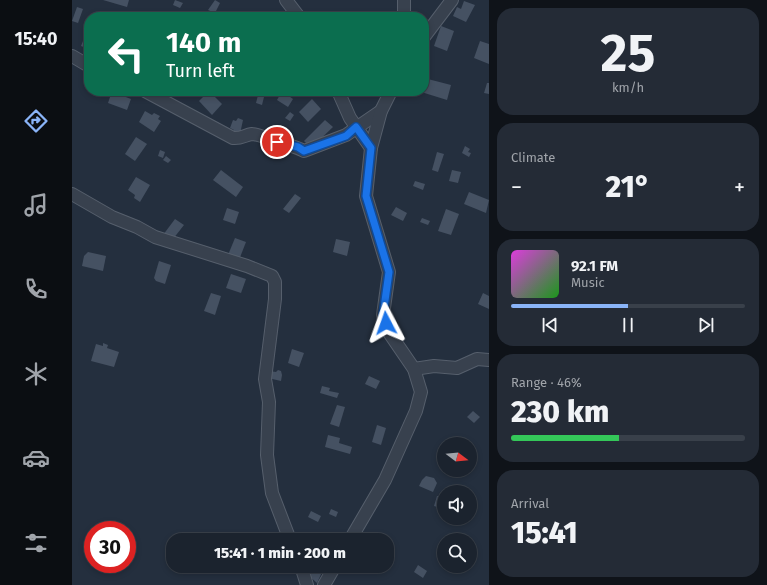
<!DOCTYPE html>
<html lang="en">
<head>
<meta charset="utf-8">
<style>
  :root { --surface:#1b232e; --page:#242b36; --text:#f1f3f6; --muted:#a0a4aa; --line:#39404a; --accent:#8ab4f8 }
  body { margin:0; font-family:"Fira Sans",sans-serif; background:var(--page); color:var(--text); height:100vh; display:flex; flex-direction:column; font-size:15px; white-space:nowrap }
  * { box-sizing:border-box; margin:0 }
  p { font-size:13px; color:var(--muted) }
  .icon { flex:none; width:22px; height:22px; fill:none; stroke:currentColor; stroke-width:2; stroke-linecap:round; stroke-linejoin:round }
  .map { position:relative; flex:1; overflow:hidden }
  .side { display:flex; flex-direction:column; gap:8px; padding:8px; background:#0f1319; width:278px }
  .side>* { flex:none }
  .top-card { position:absolute; left:12px; top:12px; width:345px; height:84px; border-radius:16px; box-shadow:0 2px 6px #0003,0 0 0 1px var(--line); background:#0b6e4f; color:#fff; overflow:hidden }
  .needle { width:26px; rotate:106deg }
  .controls { position:absolute; left:365px; top:437px; display:grid; gap:8px }
  .controls a { display:grid; place-items:center; width:40px; height:40px; border-radius:50%; background:var(--surface); box-shadow:0 2px 6px #0003,0 0 0 1px var(--line); font-size:20px }
  .speed { position:absolute; left:12px; top:521px; display:flex; gap:8px; font-size:20px; font-weight:700; text-align:center }
  .speed>* { display:grid; place-content:center; width:52px; height:52px; border-radius:50%; background:var(--surface); box-shadow:0 2px 6px #0003,0 0 0 1px var(--line); line-height:1 }
  .speed .limit { border:6px solid #d22; background:#fff; color:#111 }
  .pin { position:absolute; display:grid; place-items:center; width:34px; height:34px; color:#fff; margin:-17px; border:2px solid #fff; border-radius:50%; box-shadow:0 1px 4px #0007 }
  .me { position:absolute; width:44px; margin:-22px; rotate:356deg; stroke-linejoin:round; filter:drop-shadow(0 0 3px #0008) }
  .turn { display:flex; align-items:center; gap:14px; height:84px; padding:0 16px; font-size:18px }
  .turn .icon { width:52px; height:52px; stroke-width:2.5 }
  .turn b { display:block; font-size:28px; line-height:34px }
  .big { font-size:30px; font-weight:800; line-height:1.1 }
  .side .tile { flex:1; display:flex; flex-direction:column; justify-content:center; gap:6px; min-width:0; padding:0 14px; border-radius:16px; background:var(--page) }
  .side .dial { align-items:center; gap:0 }
  .dial b { font-size:52px; line-height:1 }
  .song { display:flex; align-items:center; gap:12px }
  .cover { width:48px; height:48px; border-radius:6px; background:linear-gradient(135deg,hsl(300 70% 55%),hsl(120 70% 35%)) }
  .played { height:4px; border-radius:2px; background:linear-gradient(90deg,var(--accent) 50%,var(--line) 50%) }
  .keys { display:flex; justify-content:space-around; direction:ltr }
  .heat { display:flex; justify-content:space-between; align-items:center; font-size:22px; direction:ltr }
  .charge { height:6px; border-radius:3px; background:linear-gradient(90deg,#34c759 46%,var(--line) 0) }
  .trip { position:absolute; left:94px; top:533px; width:228px; height:40px; border-radius:16px; background:var(--surface); box-shadow:0 2px 6px #0003,0 0 0 1px var(--line); font-weight:800; line-height:40px; text-align:center }
  main { display:flex; flex:1; min-height:0 }
  .menu { display:flex; flex-direction:column; width:72px; justify-content:space-around; align-items:center; background:#0b0e12; color:var(--muted) }
  .menu .icon { width:28px; height:28px }
  .menu .current { color:var(--accent) }
  .menu b { font-size:18px; color:var(--text) }
  .map>svg:first-child { display:block }
</style>
</head>
<body>
<main>
<nav class="menu">
<b>15:40</b>
<svg class="icon current" aria-label="directions" viewBox="0 0 24 24"><path d="M12 3l9 9-9 9-9-9zM9 14v-3h6M13 9l2 2-2 2"/></svg>
<svg class="icon" aria-label="music" viewBox="0 0 24 24"><path d="M9 18V5l10-2v13"/><circle cx="6" cy="18" r="3"/><circle cx="16" cy="16" r="3"/></svg>
<svg class="icon" aria-label="phone" viewBox="0 0 24 24"><path d="M5 4h4l2 5-3 2q2 4 5 5l2-3 5 2v4C11 20 4 13 5 4z"/></svg>
<svg class="icon" aria-label="climate" viewBox="0 0 24 24"><path d="M12 3v18M4 7l16 10M4 17L20 7"/></svg>
<svg class="icon" aria-label="car" viewBox="0 0 24 24"><path d="M5 17H2v-5l4-1 3-4h7l3 4 3 1v5h-3M9 17h6M6 11h13"/><circle cx="7" cy="17" r="2"/><circle cx="17" cy="17" r="2"/></svg>
<svg class="icon" aria-label="filters" viewBox="0 0 24 24"><path d="M4 7h16M4 17h16"/><circle cx="9" cy="7" r="2"/><circle cx="15" cy="17" r="2"/></svg>
</nav>
<div class="map">
<svg width="417" height="585" viewBox="0 0 417 585">
  <rect width="100%" height="100%" fill="#242f3e"/>
  <g fill="#455162">
    <polygon points="31,0 57,0 55,7"/>
    <polygon points="103,0 111,3 108,8 101,5"/>
    <polygon points="143,0 148,3 143,13 136,10"/>
    <polygon points="392,1 403,5 394,22 381,16 385,7 389,9"/>
    <polygon points="5,7 11,9 6,23 0,21"/>
    <polygon points="369,26 382,31 375,51 362,46"/>
    <polygon points="15,39 17,40 17,53 13,51 14,48 9,46 11,41 14,42"/>
    <polygon points="408,41 417,44 417,64 402,58"/>
    <polygon points="352,78 379,85 375,100 346,91 352,91"/>
    <polygon points="415,83 417,83 417,94 412,93"/>
    <polygon points="40,91 47,91 46,94 59,99 55,110 36,103"/>
    <polygon points="137,91 150,104 140,115 127,101"/>
    <polygon points="210,91 221,99 216,107 205,100"/>
    <polygon points="186,95 192,97 190,105 184,103"/>
    <polygon points="240,99 249,109 236,122 227,112"/>
    <polygon points="73,111 80,115 82,113 88,116 86,119 89,121 82,132 67,122"/>
    <polygon points="218,112 222,115 218,121 213,118"/>
    <polygon points="166,118 171,120 168,134 160,133 162,130 158,128 161,120 164,121"/>
    <polygon points="253,120 261,127 239,148 232,141"/>
    <polygon points="64,137 75,144 63,161 53,154"/>
    <polygon points="393,146 398,149 396,152 399,153 397,157 390,153"/>
    <polygon points="88,150 93,152 91,158 86,156"/>
    <polygon points="365,152 372,154 366,172 360,170"/>
    <polygon points="94,156 99,160 96,163 91,160"/>
    <polygon points="149,170 171,187 164,197 141,180"/>
    <polygon points="380,170 389,172 386,183 377,181"/>
    <polygon points="64,177 78,185 68,202 62,198 63,195 56,190"/>
    <polygon points="343,181 353,184 351,190 341,186"/>
    <polygon points="397,192 417,200 414,213 392,204"/>
    <polygon points="223,194 229,198 217,213 211,209"/>
    <polygon points="324,207 335,213 331,221 319,215"/>
    <polygon points="155,208 167,212 163,224 151,220"/>
    <polygon points="374,209 387,214 379,235 366,231"/>
    <polygon points="350,218 358,221 356,225 348,222"/>
    <polygon points="103,219 112,225 101,239 91,235"/>
    <polygon points="163,238 174,242 167,260 156,255"/>
    <polygon points="264,239 278,242 275,256 261,252"/>
    <polygon points="16,252 34,256 31,271 10,266 12,256"/>
    <polygon points="87,261 99,265 93,284 84,281 82,278"/>
    <polygon points="159,274 174,279 169,293 154,288"/>
    <polygon points="139,293 149,296 143,315 132,311"/>
    <polygon points="411,293 417,296 417,309 406,304"/>
    <polygon points="31,343 36,345 35,348 47,352 42,367 19,361 24,344 31,346"/>
    <polygon points="220,349 232,353 227,367 216,363"/>
    <polygon points="206,370 209,371 210,375 209,381 196,378 198,371 204,372"/>
    <polygon points="297,376 308,381 304,389 293,384"/>
    <polygon points="250,386 258,388 257,391 267,393 265,398 248,393"/>
    <polygon points="265,405 273,407 267,427 258,424"/>
    <polygon points="401,411 408,417 402,423 395,417"/>
    <polygon points="305,425 314,428 309,445 300,442"/>
    <polygon points="256,435 268,438 267,443 280,447 278,454 253,447"/>
    <polygon points="398,457 404,460 398,471"/>
    <polygon points="354,476 362,478 365,483 361,492 347,486 350,480"/>
    <polygon points="368,493 372,494 372,509 362,506 365,496 367,496"/>
    <polygon points="259,509 266,512 264,517 257,514"/>
    <polygon points="239,511 249,516 246,522 236,517"/>
    <polygon points="346,565 355,571 351,578 342,572"/>
    <polygon points="234,566 243,566 251,570 245,583 236,575"/>
  </g>
  <g fill="none" stroke-linecap="round" stroke-linejoin="round">
    <defs>
      <g id="minor">
        <polyline points="214,0 227,17"/>
        <polyline points="332,0 332,17"/>
        <polyline points="352,37 380,0"/>
        <polyline points="0,56 17,66"/>
        <path d="M73 91 161 138C169 139 173 135 180 134 185 134 227 148 232 151L274 135 309 111"/>
        <polyline points="266,91 278,118 299,148"/>
        <polyline points="0,194 40,217 65,227 83,237 175,266 200,276 203,282 203,299 193,379 197,402 195,455 200,493 218,540"/>
        <polyline points="342,369 362,366 385,368 405,359 417,360"/>
        <polyline points="278,540 313,480 344,411 349,392 342,369 316,331 311,315 317,272 294,196 299,148 309,111 319,91"/>
        <polyline points="229,566 235,585"/>
        <polyline points="252,585 263,566"/>
      </g>
    </defs>
    <use href="#minor" stroke="#565f6c" stroke-width="14"/>
    <use href="#minor" stroke="#38414e" stroke-width="12"/>
  </g>
  <g fill="none" stroke-linecap="round" stroke-linejoin="round">
    <defs>
      <polyline id="route" points="205,142 226,147 232,151 274,136 284,127 299,148 294,196 317,272 311,315 314,323"/>
    </defs>
    <use href="#route" stroke="#114b97" stroke-width="10"/>
    <use href="#route" stroke="#1a73e8" stroke-width="7"/>
  </g>
</svg>
<div class="controls">
<a><svg class="needle" viewBox="-14 -14 28 28"><path d="M0-13l5 13h-10z" fill="#e53935"/><path d="M0 13l5-13h-10z" fill="#a0a4aa"/></svg></a>
<a><svg class="icon" aria-label="sound" viewBox="0 0 24 24"><path d="M4 9h4l5-4v14l-5-4H4zM17 9q2 3 0 6"/></svg></a>
<a><svg class="icon" aria-label="search" viewBox="0 0 24 24"><circle cx="10" cy="10" r="6"/><path d="M15 15l6 6"/></svg></a>
</div>
<div class="speed"><div class="limit">30</div></div>
<div class="pin" style="left:205px;top:142px;background:#d93025"><svg class="icon" aria-label="arrive" viewBox="0 0 24 24"><path d="M6 21V4h12l-3 4 3 4H6"/></svg></div>
<svg class="me" style="left:314px;top:323px" viewBox="-20 -20 40 40"><path d="M0-17L14 15 0 8-14 15z" fill="#1a73e8" stroke="#fff" stroke-width="4"/></svg>
<div class="trip">15:41 · 1 min · 200 m</div>
<div class="top-card">
<div class="turn"><svg class="icon" aria-label="left" viewBox="0 0 24 24"><path d="M17 20v-9H6M10 6l-5 5 5 5"/></svg><div><b>140 m</b>Turn left</div></div>
</div>
</div>
<section class="side">
<div class="tile dial"><b>25</b><p>km/h</p></div>
<div class="tile"><p>Climate</p>
<div class="heat"><a>−</a><b class="big">21°</b><a>+</a></div>
</div>
<div class="tile">
<div class="song"><i class="cover"></i><div><b>92.1 FM</b><p>Music</p></div></div>
<div class="played"></div>
<div class="keys"><svg class="icon" aria-label="previous" viewBox="0 0 24 24"><path d="M18 5L8 12l10 7zM5 5v14"/></svg><svg class="icon" aria-label="pause" viewBox="0 0 24 24"><path d="M8 5v14M16 5v14"/></svg><svg class="icon" aria-label="next" viewBox="0 0 24 24"><path d="M6 5l10 7-10 7zM19 5v14"/></svg></div>
</div>
<div class="tile"><p>Range · 46%</p><b class="big">230 km</b><div class="charge"></div></div>
<div class="tile"><p>Arrival</p><b class="big">15:41</b></div>
</section>
</main>
</body>
</html>
